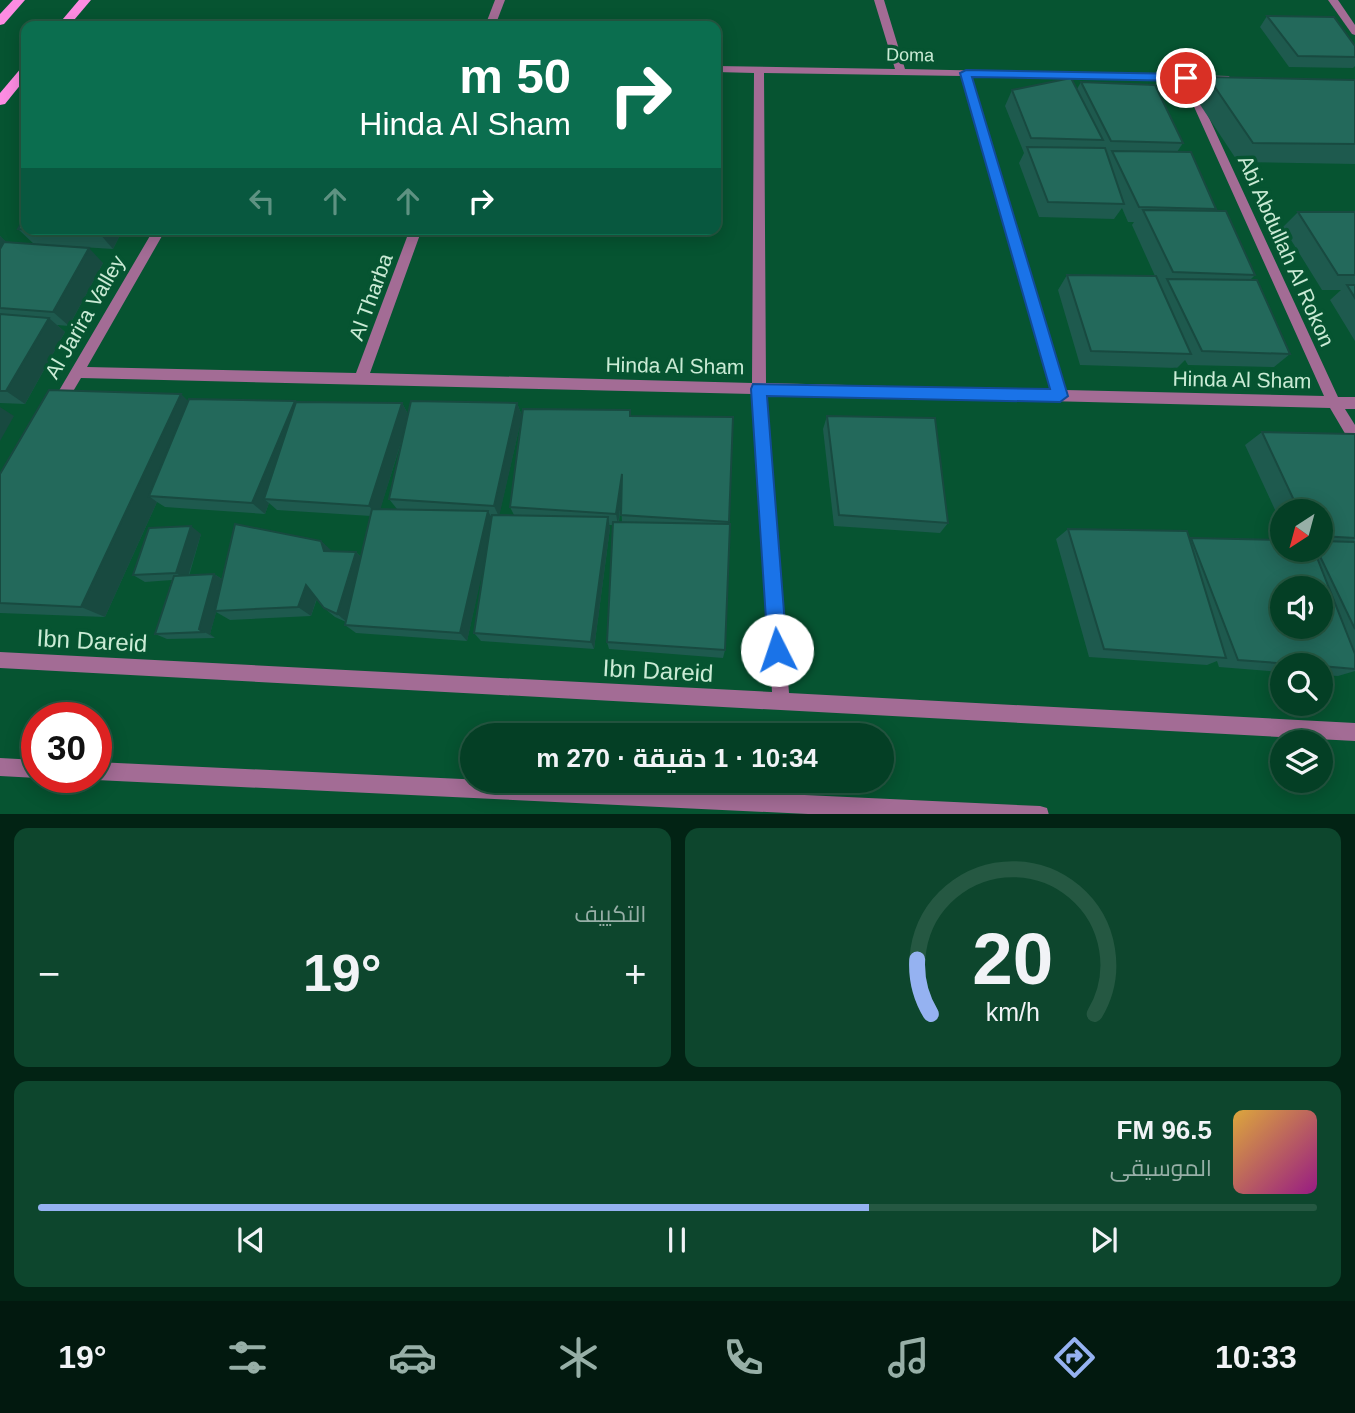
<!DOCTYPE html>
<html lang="ar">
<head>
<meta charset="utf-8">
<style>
  :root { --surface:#043f25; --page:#0d462d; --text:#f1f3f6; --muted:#97afa7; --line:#255842; --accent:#95b2f1 }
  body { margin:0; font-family:Helvetica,Cairo,sans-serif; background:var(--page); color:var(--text); direction:rtl; height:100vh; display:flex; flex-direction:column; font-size:26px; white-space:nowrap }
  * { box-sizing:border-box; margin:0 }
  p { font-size:23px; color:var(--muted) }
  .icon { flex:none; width:38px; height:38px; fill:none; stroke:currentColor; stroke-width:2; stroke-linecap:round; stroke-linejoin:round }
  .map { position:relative; height:814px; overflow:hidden; direction:ltr }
  .sheet { display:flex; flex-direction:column; gap:14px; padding:14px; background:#022314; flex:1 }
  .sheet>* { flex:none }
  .hud { position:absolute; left:21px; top:21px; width:700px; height:214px; border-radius:14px; box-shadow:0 4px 18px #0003,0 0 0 2px var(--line); direction:rtl; background:#0b6e4f; color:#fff; overflow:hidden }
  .needle { width:46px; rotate:216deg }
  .fabs { position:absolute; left:1270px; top:499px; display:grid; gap:14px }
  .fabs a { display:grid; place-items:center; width:63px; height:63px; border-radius:50%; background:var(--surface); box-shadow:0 4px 18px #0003,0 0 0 2px var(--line); font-size:35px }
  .speed { position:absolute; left:21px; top:702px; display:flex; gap:14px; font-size:35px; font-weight:700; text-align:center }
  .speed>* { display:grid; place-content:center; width:91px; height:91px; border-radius:50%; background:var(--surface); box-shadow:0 4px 18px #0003,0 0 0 2px var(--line); line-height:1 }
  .speed .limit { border:10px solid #d22; background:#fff; color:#111 }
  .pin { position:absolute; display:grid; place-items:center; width:60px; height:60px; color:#fff; margin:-30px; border:4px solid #fff; border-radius:50%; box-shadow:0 2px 7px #0007 }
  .me { position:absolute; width:77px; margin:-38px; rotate:356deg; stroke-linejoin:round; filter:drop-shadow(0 0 5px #0008) }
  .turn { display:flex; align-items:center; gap:24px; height:147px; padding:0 35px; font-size:32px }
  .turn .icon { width:91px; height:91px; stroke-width:2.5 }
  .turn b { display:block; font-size:49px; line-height:60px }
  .lanes { display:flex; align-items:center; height:66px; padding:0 35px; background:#0003; justify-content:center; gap:35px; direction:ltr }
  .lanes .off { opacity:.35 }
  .big { font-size:52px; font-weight:700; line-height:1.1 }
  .sheet .widget { flex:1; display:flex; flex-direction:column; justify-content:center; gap:10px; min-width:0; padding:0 24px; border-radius:14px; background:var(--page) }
  .sheet .dial { align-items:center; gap:0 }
  .dial svg { height:182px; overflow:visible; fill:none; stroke:var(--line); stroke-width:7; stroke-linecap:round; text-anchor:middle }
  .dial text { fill:var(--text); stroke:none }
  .song { display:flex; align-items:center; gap:21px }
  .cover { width:84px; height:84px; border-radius:10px; background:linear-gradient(135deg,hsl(40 70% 55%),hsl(310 70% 35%)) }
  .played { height:7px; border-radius:4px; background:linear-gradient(90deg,var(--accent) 65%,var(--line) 65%) }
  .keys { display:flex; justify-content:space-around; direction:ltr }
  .heat { display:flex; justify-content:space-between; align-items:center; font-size:38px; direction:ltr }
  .sheet .tiles { flex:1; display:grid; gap:14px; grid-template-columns:1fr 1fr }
  .widget:last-child { grid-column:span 2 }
  .trip { position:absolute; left:460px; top:723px; width:434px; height:70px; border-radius:35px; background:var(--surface); box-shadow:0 4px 18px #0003,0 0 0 2px var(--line); font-weight:700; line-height:70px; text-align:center; direction:rtl }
  .tabs { display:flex; height:112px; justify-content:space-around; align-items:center; background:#02190f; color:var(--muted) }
  .tabs .icon { width:49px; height:49px }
  .tabs .active { color:var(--accent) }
  .tabs b { font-size:32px; color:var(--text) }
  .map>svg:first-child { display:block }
</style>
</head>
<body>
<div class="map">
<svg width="1355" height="815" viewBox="0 0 1355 815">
  <rect width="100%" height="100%" fill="#065431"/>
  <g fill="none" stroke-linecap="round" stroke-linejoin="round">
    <g fill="#a36c95" fill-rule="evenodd">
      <polygon points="495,0 505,0 495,26 485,26"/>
      <path d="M874 0H884L905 69 1229 76 1230 78 1225 81H1192L1338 397H1355V409H1345L1355 425V444L1350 442 1330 408 766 394 789 693 1355 723V741L0 668V652L772 692 752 394 81 378 62 410H52L50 406 154 229H166L87 367 356 373 410 229H422L370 373 752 383 754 73 716 72V66L895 69ZM764 73 962 76 1051 390 766 383ZM972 77 1182 80 1324 396 1065 390Z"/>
      <polygon points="1328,0 1338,0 1355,25 1355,35 1352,34"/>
      <polygon points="0,758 37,760 37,777 40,777 37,778 0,776"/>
      <polygon points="96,762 1040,806 1047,808 1049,815 829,815 96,780 89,777 96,777"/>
    </g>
    <g fill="#fd8ce2" fill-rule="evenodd">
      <polygon points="13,0 25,0 4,24 0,25 0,14"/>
      <polygon points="79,0 91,0 69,26 57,26"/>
      <polygon points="26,66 26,78 5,104 0,105 0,93 22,67"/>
    </g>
  </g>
  <g fill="#1e5a4e" fill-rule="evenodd">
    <polygon points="1267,16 1355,46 1355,66 1353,68 1289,67 1260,27"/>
    <polygon points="1208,77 1355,80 1355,164 1238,162 1195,97"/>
    <polygon points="1081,82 1183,143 1177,152 1216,209 1215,211 1255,275 1250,280 1290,354 1274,367 1188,365 1185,360 1177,368 1080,365 1058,290 1067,275 1155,276 1132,225 1134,222 1128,222 1122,208 1114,219 1039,217 1019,163 1024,153 1005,106 1012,90 1077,89"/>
    <polygon points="1298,212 1355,212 1355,341 1330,300 1341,290 1322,290 1283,227"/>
    <polygon points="18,229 123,229 113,249 51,245 103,263 69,326 57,325 65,332 25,404 0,403 0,236 6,242 34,244"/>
    <path d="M188 401 402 403 408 414 517 403 522 416 499 515H514L510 507 631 416 733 417 728 524 725 650 723 658 609 649 607 642 613 525H609L610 528 594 649 481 641 474 633 484 563 467 641 356 633 345 625 346 622 335 617 324 608 317 599 311 616 230 620 216 612 210 634 215 638 167 639 155 634 172 580 145 582 133 575 201 534 189 576 214 574 222 579 321 541 332 552H356L361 557 371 516 277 510 269 503 265 514 165 507 157 502 105 617 0 613V474ZM403 437 389 499 397 509H380ZM621 502 622 522H619Z"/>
    <polygon points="827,416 948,523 940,533 834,526 823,429"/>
    <polygon points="1262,432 1355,434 1355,671 1338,676 1321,675 1321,665 1283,665 1283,672 1219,667 1217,661 1207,665 1089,657 1056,539 1068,529 1189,539 1191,538 1283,550 1321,550 1321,511 1283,511 1283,527 1245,445"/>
  </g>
  <g fill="#184a40">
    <polygon points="101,229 123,229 113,249 99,233"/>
    <polygon points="0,236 13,248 0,268"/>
    <polygon points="89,248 103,263 69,326 53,312"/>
    <polygon points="49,318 65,332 25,404 6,391"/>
    <polygon points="181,394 198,411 149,496 157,502 105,617 81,607"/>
    <polygon points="295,401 305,414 264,499 269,503 265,514 252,503"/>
    <polygon points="402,403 409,416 378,517 369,506"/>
    <polygon points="517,403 522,416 499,517 494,506"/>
    <polygon points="0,407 14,416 0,441"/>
    <polygon points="622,474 623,485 618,525 616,514"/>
    <polygon points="488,511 494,522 467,641 460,633"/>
    <polygon points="608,517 610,528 594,649 591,642"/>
    <polygon points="191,526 201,534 187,580 176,573"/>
    <polygon points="321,541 332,551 335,561 324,551"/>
    <polygon points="356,552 366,562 348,623 337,614"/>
    <polygon points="214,574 225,581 210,634 215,638 199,629"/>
    <polygon points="306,585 318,594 311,616 298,607"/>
  </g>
  <g fill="#23695b" stroke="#184a40" stroke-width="2" fill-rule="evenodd">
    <polygon points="1267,16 1334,17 1355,46 1355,57 1298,56"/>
    <polygon points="1208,77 1355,80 1355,144 1253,143"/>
    <polygon points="1071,78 1103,140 1031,138 1012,90"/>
    <polygon points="1081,82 1155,85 1183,143 1111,141"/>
    <polygon points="1027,147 1105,148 1124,204 1048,202"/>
    <polygon points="1112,151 1191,152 1216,209 1139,207"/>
    <polygon points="1143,210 1226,211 1255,275 1173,272"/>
    <polygon points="1298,212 1355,212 1355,275 1338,275"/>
    <polygon points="26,215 26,229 101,229 99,233 18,229"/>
    <polygon points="4,242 89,248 53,312 0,308 0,249"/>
    <polygon points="1067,275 1156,276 1191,354 1091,351"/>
    <polygon points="1167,279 1257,280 1290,354 1202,351"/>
    <polygon points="1347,285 1355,285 1355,298"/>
    <polygon points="0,314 49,318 6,391 0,391"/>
    <polygon points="49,390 181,394 81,607 0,603 0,474"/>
    <polygon points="189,399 295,401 252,503 149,496"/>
    <polygon points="411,401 517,403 494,506 389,499"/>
    <polygon points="296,402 402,403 369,506 264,499"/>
    <polygon points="523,409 630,410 630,416 733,417 729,522 621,515 622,474 616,514 510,507"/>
    <polygon points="827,416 935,418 948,523 839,515"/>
    <polygon points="1262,432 1355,434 1355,538 1321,536 1321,511 1299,511"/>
    <polygon points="372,509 488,511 460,633 345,625"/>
    <polygon points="492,515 608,517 591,642 474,633"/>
    <polygon points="613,522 730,524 725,650 607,642"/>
    <polygon points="235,524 321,541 324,551 356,552 337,614 324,608 306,585 298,607 215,611"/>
    <polygon points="191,526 176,573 133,575 149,528"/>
    <polygon points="1068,529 1187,531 1226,658 1104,649"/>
    <path d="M1191 538 1283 540V550H1314L1355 654V669L1321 666V665H1304L1238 660ZM1283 588H1321V626H1283Z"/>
    <polygon points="1321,541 1355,542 1355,629 1317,550 1321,550"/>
    <polygon points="214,574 199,629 203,632 155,634 174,576"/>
  </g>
  <polygon fill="#1a73e8" stroke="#114b97" stroke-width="2" points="966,70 1186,74 1192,78 1186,81 972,77 1068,396 1060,402 767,396 787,650 784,656 777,659 771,656 768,650 751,389 753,384 1050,389 960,73"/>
  <g text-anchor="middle" stroke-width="7" stroke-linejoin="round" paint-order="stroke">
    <g font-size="18" fill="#caebd5" stroke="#065431">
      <text transform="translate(910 55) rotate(1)" y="6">Doma</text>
    </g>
    <g font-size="21" fill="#caebd5" stroke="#065431">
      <text transform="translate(1286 251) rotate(66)" y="7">Abi Abdullah Al Rokon</text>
      <text transform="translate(371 297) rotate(-70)" y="7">Al Tharba</text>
      <text transform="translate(85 317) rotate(-60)" y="7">Al Jarira Valley</text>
      <text transform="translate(675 366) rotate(1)" y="7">Hinda Al Sham</text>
      <text transform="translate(1242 380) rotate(1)" y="7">Hinda Al Sham</text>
    </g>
    <g font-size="24" fill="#caebd5" stroke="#065431">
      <text transform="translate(92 641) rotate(3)" y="8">Ibn Dareid</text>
      <text transform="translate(658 671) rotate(3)" y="8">Ibn Dareid</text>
    </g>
  </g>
</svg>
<div class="fabs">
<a><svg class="needle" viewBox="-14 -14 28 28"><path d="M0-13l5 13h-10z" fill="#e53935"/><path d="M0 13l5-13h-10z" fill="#97afa7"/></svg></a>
<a><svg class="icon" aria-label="sound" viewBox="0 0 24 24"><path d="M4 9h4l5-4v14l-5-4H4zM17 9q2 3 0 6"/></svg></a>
<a><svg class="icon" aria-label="search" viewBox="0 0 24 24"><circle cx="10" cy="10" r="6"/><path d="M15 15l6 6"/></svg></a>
<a><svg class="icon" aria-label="layers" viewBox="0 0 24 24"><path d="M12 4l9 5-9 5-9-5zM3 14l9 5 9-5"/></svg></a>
</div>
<div class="speed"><div class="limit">30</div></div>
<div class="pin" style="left:1186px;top:78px;background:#d93025"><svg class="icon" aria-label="arrive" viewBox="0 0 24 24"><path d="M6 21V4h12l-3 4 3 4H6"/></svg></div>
<svg class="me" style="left:777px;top:650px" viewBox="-20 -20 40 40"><circle r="19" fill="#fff"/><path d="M0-13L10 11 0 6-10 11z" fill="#1a73e8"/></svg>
<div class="trip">10:34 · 1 دقيقة · 270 m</div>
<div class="hud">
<div class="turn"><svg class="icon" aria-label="right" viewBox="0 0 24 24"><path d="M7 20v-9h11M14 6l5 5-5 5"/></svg><div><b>50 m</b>Hinda Al Sham</div></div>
<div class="lanes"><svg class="icon off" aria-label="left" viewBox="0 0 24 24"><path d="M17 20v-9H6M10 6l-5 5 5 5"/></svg><svg class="icon off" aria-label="ahead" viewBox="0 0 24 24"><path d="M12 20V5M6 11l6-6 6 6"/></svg><svg class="icon off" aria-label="ahead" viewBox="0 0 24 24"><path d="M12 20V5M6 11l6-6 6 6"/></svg><svg class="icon" aria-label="right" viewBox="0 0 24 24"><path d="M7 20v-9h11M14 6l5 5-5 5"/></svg></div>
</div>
</div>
<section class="sheet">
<div class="tiles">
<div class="widget dial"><svg viewBox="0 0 100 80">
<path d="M14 69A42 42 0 1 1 86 69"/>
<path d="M14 69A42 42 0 0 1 8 45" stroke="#95b2f1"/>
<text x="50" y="56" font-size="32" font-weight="700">20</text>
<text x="50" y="72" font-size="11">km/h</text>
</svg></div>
<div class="widget"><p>التكييف</p>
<div class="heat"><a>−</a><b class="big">19°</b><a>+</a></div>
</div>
<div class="widget">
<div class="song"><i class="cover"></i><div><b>96.5 FM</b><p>الموسيقى</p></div></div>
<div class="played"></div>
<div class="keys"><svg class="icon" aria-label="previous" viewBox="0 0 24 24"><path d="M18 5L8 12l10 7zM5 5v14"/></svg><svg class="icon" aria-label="pause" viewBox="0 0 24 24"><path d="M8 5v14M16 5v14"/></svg><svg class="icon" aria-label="next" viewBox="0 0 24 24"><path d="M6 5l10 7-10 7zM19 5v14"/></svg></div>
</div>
</div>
</section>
<nav class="tabs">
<b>10:33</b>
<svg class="icon active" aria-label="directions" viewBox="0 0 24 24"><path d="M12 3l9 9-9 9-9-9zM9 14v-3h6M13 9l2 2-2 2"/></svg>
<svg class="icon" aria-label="music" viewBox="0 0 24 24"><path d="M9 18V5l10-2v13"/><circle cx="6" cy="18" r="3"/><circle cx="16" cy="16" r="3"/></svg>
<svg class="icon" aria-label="phone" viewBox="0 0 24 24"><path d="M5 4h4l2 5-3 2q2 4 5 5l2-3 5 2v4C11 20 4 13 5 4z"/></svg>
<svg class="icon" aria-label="climate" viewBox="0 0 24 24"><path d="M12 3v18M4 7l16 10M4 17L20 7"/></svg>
<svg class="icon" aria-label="car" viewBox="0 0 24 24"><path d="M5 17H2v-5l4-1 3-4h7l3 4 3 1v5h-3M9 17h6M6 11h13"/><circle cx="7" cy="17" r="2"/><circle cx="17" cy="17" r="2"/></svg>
<svg class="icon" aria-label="filters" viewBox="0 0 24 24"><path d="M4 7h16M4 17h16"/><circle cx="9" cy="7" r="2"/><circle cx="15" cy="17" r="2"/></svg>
<b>19°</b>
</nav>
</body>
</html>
